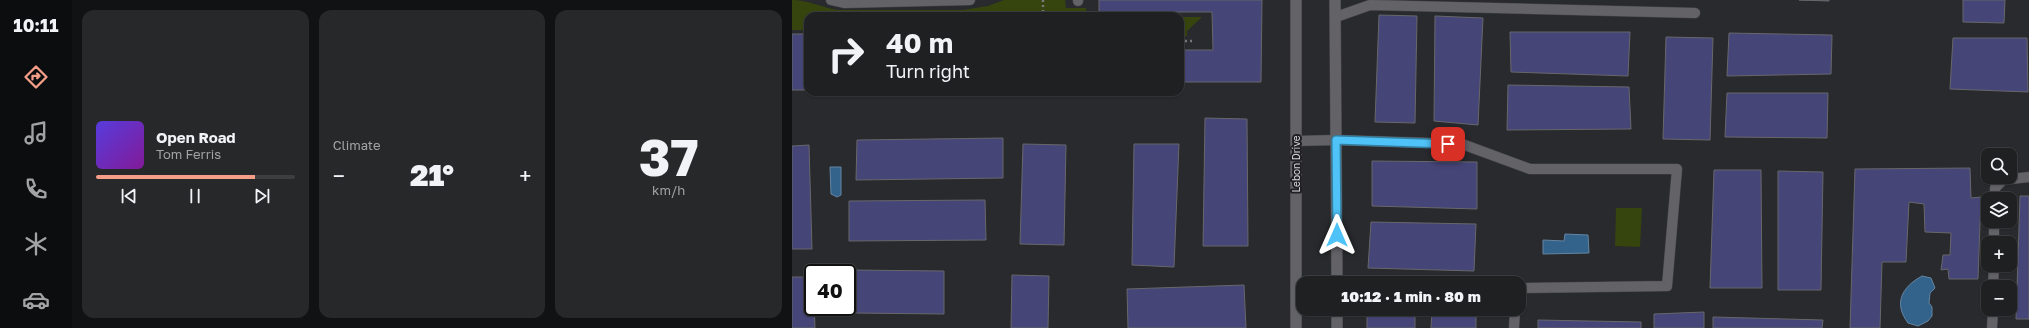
<!DOCTYPE html>
<html lang="en">
<head>
<meta charset="utf-8">
<style>
  :root { --surface:#1f2022; --page:#27282a; --text:#f1f3f6; --muted:#a1a3a5; --line:#3c3e40; --accent:#f49e8a }
  body { margin:0; font-family:"Golos Text",sans-serif; background:var(--page); color:var(--text); height:100vh; display:flex; flex-direction:column; font-size:15px; white-space:nowrap }
  * { box-sizing:border-box; margin:0 }
  p { font-size:13px; color:var(--muted) }
  .icon { flex:none; width:22px; height:22px; fill:none; stroke:currentColor; stroke-width:2; stroke-linecap:round; stroke-linejoin:round }
  .map { position:relative; flex:1; overflow:hidden }
  .details { display:flex; flex-direction:column; gap:10px; padding:10px; background:#111213; width:720px }
  .details>* { flex:none }
  .top-card { position:absolute; left:12px; top:12px; width:380px; height:84px; border-radius:12px; box-shadow:0 1px 3px #0004,0 0 0 1px var(--line); background:#1f2022; color:var(--text); overflow:hidden }
  .buttons { position:absolute; left:1189px; top:148px; display:grid; gap:8px }
  .buttons a { display:grid; place-items:center; width:36px; height:36px; border-radius:8px; background:var(--surface); box-shadow:0 1px 3px #0004,0 0 0 1px var(--line); font-size:20px }
  .speed { position:absolute; left:12px; top:264px; display:flex; gap:8px; font-size:20px; font-weight:700; text-align:center }
  .speed>* { display:grid; place-content:center; width:52px; height:52px; border-radius:50%; background:var(--surface); box-shadow:0 1px 3px #0004,0 0 0 1px var(--line); line-height:1 }
  .speed .limit { border:2px solid #111; border-radius:6px; background:#fff; color:#111 }
  .pin { position:absolute; display:grid; place-items:center; width:34px; height:34px; color:#fff; margin:-17px; border-radius:8px; box-shadow:0 2px 6px #0006 }
  .me { position:absolute; width:44px; margin:-22px; rotate:0deg; stroke-linejoin:round; filter:drop-shadow(0 0 3px #0008) }
  .turn { display:flex; align-items:center; gap:14px; height:84px; padding:0 16px; font-size:18px }
  .turn .icon { width:52px; height:52px; stroke-width:2.5 }
  .turn b { display:block; font-size:28px; line-height:34px }
  .big { font-size:30px; font-weight:800; line-height:1.1 }
  .details .widget { flex:1; display:flex; flex-direction:column; justify-content:center; gap:6px; min-width:0; padding:0 14px; border-radius:12px; background:var(--page) }
  .details .dial { align-items:center; gap:0 }
  .dial b { font-size:52px; line-height:1 }
  .song { display:flex; align-items:center; gap:12px }
  .cover { width:48px; height:48px; border-radius:6px; background:linear-gradient(135deg,hsl(250 70% 55%),hsl(290 70% 35%)) }
  .played { height:4px; border-radius:2px; background:linear-gradient(90deg,var(--accent) 80%,var(--line) 80%) }
  .keys { display:flex; justify-content:space-around; direction:ltr }
  .heat { display:flex; justify-content:space-between; align-items:center; font-size:22px; direction:ltr }
  .details .tiles { flex:1; display:grid; gap:10px; grid-template-columns:repeat(3,1fr) }
  .trip { position:absolute; left:504px; top:276px; width:230px; height:40px; border-radius:12px; background:var(--surface); box-shadow:0 1px 3px #0004,0 0 0 1px var(--line); font-weight:800; line-height:40px; text-align:center }
  main { display:flex; flex:1; min-height:0 }
  .tabs { display:flex; flex-direction:column; width:72px; justify-content:space-around; align-items:center; background:#0c0d0e; color:var(--muted) }
  .tabs .icon { width:28px; height:28px }
  .tabs .selected { color:var(--accent) }
  .tabs b { font-size:18px; color:var(--text) }
  .map>svg:first-child { display:block }
</style>
</head>
<body>
<main>
<nav class="tabs">
<b>10:11</b>
<svg class="icon selected" aria-label="directions" viewBox="0 0 24 24"><path d="M12 3l9 9-9 9-9-9zM9 14v-3h6M13 9l2 2-2 2"/></svg>
<svg class="icon" aria-label="music" viewBox="0 0 24 24"><path d="M9 18V5l10-2v13"/><circle cx="6" cy="18" r="3"/><circle cx="16" cy="16" r="3"/></svg>
<svg class="icon" aria-label="phone" viewBox="0 0 24 24"><path d="M5 4h4l2 5-3 2q2 4 5 5l2-3 5 2v4C11 20 4 13 5 4z"/></svg>
<svg class="icon" aria-label="climate" viewBox="0 0 24 24"><path d="M12 3v18M4 7l16 10M4 17L20 7"/></svg>
<svg class="icon" aria-label="car" viewBox="0 0 24 24"><path d="M5 17H2v-5l4-1 3-4h7l3 4 3 1v5h-3M9 17h6M6 11h13"/><circle cx="7" cy="17" r="2"/><circle cx="17" cy="17" r="2"/></svg>
</nav>
<section class="details">
<div class="tiles">
<div class="widget">
<div class="song"><i class="cover"></i><div><b>Open Road</b><p>Tom Ferris</p></div></div>
<div class="played"></div>
<div class="keys"><svg class="icon" aria-label="previous" viewBox="0 0 24 24"><path d="M18 5L8 12l10 7zM5 5v14"/></svg><svg class="icon" aria-label="pause" viewBox="0 0 24 24"><path d="M8 5v14M16 5v14"/></svg><svg class="icon" aria-label="next" viewBox="0 0 24 24"><path d="M6 5l10 7-10 7zM19 5v14"/></svg></div>
</div>
<div class="widget"><p>Climate</p>
<div class="heat"><a>−</a><b class="big">21°</b><a>+</a></div>
</div>
<div class="widget dial"><b>37</b><p>km/h</p></div>
</div>
</section>
<div class="map">
<svg width="1237" height="328" viewBox="0 0 1237 328">
  <rect width="100%" height="100%" fill="#292a2d"/>
  <g fill="#36440d">
    <path d="M0 0C16 0 29 7 45 10H171L196 6 212 0H273L274 8H294L295 16H228V14L198 16H16V30H0Z"/>
    <polygon points="388,17 410,17 395,31 395,36 388,36"/>
    <polygon points="824,208 850,208 848,247 823,246"/>
  </g>
  <g fill="#33638b" stroke="#6485a2">
    <polygon points="38,167 49,167 49,195 45,197 39,194"/>
    <polygon points="773,234 796,235 797,253 751,254 751,240 772,241"/>
    <path d="M1130 276 1139 278 1143 288 1138 293 1137 303 1140 307V316L1136 321 1126 326 1116 323C1101 303 1110 287 1130 276Z"/>
  </g>
  <g fill="#464578" stroke="#67676b">
    <polygon points="307,0 470,0 469,82 388,82 388,50 421,50 420,12 338,12 338,16 307,16"/>
    <polygon points="1007,0 1037,0 1037,1"/>
    <polygon points="1171,0 1213,0 1212,23 1171,22"/>
    <polygon points="587,15 625,16 623,123 583,122"/>
    <polygon points="643,16 691,18 686,125 642,121"/>
    <polygon points="718,32 838,32 836,76 719,72"/>
    <polygon points="937,33 1040,35 1039,74 935,76"/>
    <rect x="0" y="34" width="16" height="56"/>
    <polygon points="874,37 921,38 918,140 871,139"/>
    <polygon points="1161,38 1235,38 1236,92 1158,89"/>
    <polygon points="716,85 837,87 839,129 715,130"/>
    <polygon points="935,93 1036,93 1035,138 933,137"/>
    <polygon points="413,118 455,119 456,246 411,246"/>
    <polygon points="211,138 211,178 64,180 65,140"/>
    <polygon points="231,144 274,145 272,245 228,244"/>
    <polygon points="342,144 387,144 382,267 340,265"/>
    <polygon points="17,145 20,249 0,249 0,146"/>
    <polygon points="580,161 685,162 685,209 580,206"/>
    <polygon points="1178,168 1179,198 1189,197 1186,279 1157,279 1156,269 1149,270 1151,255 1158,255 1159,233 1133,232 1132,204 1117,202 1114,262 1090,262 1088,328 1058,328 1063,169"/>
    <polygon points="922,170 969,170 970,288 918,288"/>
    <polygon points="986,171 1031,172 1029,290 986,290"/>
    <polygon points="1228,196 1237,196 1237,319 1224,319"/>
    <polygon points="193,200 194,240 57,241 57,201"/>
    <polygon points="579,222 684,224 682,271 576,268"/>
    <polygon points="60,270 152,271 152,314 59,313"/>
    <polygon points="220,275 257,276 256,328 219,328"/>
    <polygon points="0,277 21,277 23,328 0,328"/>
    <polygon points="452,285 454,328 336,328 335,289"/>
    <rect x="575" y="309" width="48" height="19"/>
    <polygon points="640,309 684,309 684,328 639,328"/>
    <polygon points="912,312 912,328 862,328 862,314"/>
    <polygon points="921,317 1031,320 1030,328 921,328"/>
    <polygon points="746,320 849,322 849,328 746,328"/>
  </g>
  <g fill="none" stroke-linecap="round" stroke-linejoin="round">
    <defs>
      <g id="service">
        <polyline points="39,0 52,3 178,0"/>
        <polyline points="286,0 286,1"/>
        <polyline points="544,17 578,5 903,13"/>
        <polyline points="504,141 544,140 670,144 738,169 885,169 875,286 727,288"/>
        <polyline points="1203,199 1203,188 1211,180 1237,177"/>
        <polyline points="1202,243 1202,221"/>
        <polyline points="1201,287 1202,265"/>
        <polyline points="722,328 723,309"/>
        <polyline points="1200,328 1201,309"/>
      </g>
      <g id="tertiary">
        <polyline points="543,0 545,283"/>
        <polyline points="545,309 545,328"/>
        <polyline points="504,328 504,0"/>
      </g>
    </defs>
    <use href="#service" stroke="#454548" stroke-width="11"/>
    <use href="#tertiary" stroke="#454548" stroke-width="12"/>
    <g stroke="#79797c" stroke-width="2.5" stroke-dasharray="2 3" stroke-linecap="butt">
      <polyline points="251,0 251,16"/>
      <polyline points="388,41 403,41"/>
    </g>
    <use href="#service" stroke="#626267" stroke-width="10"/>
    <use href="#tertiary" stroke="#626267" stroke-width="11"/>
  </g>
  <g fill="none" stroke-linecap="round" stroke-linejoin="round">
    <defs>
      <polyline id="route" points="545,235 544,140 656,144"/>
    </defs>
    <use href="#route" stroke="#337fa1" stroke-width="10"/>
    <use href="#route" stroke="#4fc3f7" stroke-width="7"/>
  </g>
  <g text-anchor="middle" stroke-width="4" stroke-linejoin="round" paint-order="stroke">
    <g font-size="10" fill="#d5d5d8" stroke="#202024">
      <text transform="translate(504 164) rotate(-90)" y="4">Lebon Drive</text>
    </g>
  </g>
</svg>
<div class="buttons">
<a><svg class="icon" aria-label="search" viewBox="0 0 24 24"><circle cx="10" cy="10" r="6"/><path d="M15 15l6 6"/></svg></a>
<a><svg class="icon" aria-label="layers" viewBox="0 0 24 24"><path d="M12 4l9 5-9 5-9-5zM3 14l9 5 9-5"/></svg></a>
<a>+</a>
<a>−</a>
</div>
<div class="speed"><div class="limit">40</div></div>
<div class="pin" style="left:656px;top:144px;background:#d93025"><svg class="icon" aria-label="arrive" viewBox="0 0 24 24"><path d="M6 21V4h12l-3 4 3 4H6"/></svg></div>
<svg class="me" style="left:545px;top:235px" viewBox="-20 -20 40 40"><path d="M0-17L14 15 0 8-14 15z" fill="#4fc3f7" stroke="#fff" stroke-width="4"/></svg>
<div class="trip">10:12 · 1 min · 80 m</div>
<div class="top-card">
<div class="turn"><svg class="icon" aria-label="right" viewBox="0 0 24 24"><path d="M7 20v-9h11M14 6l5 5-5 5"/></svg><div><b>40 m</b>Turn right</div></div>
</div>
</div>
</main>
</body>
</html>
